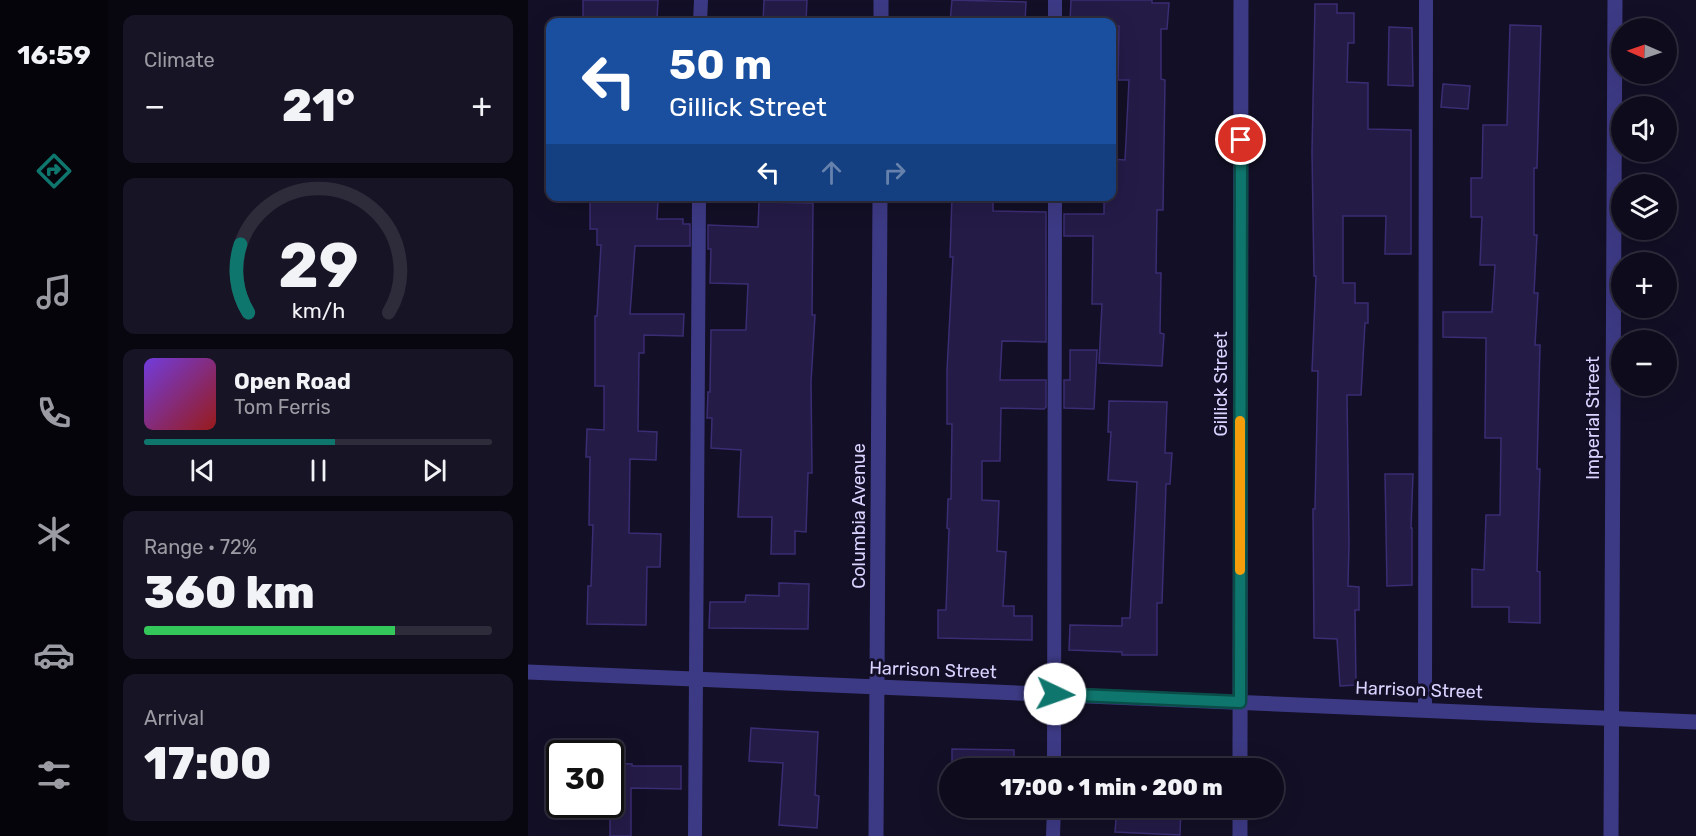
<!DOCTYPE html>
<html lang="en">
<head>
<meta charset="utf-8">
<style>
  :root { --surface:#0e0b1c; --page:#171425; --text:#f1f3f6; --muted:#9b9ba3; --line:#2e2b3b; --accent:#0f766e }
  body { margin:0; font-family:Rubik,sans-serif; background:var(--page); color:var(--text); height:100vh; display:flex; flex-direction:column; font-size:22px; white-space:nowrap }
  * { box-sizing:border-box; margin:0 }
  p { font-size:20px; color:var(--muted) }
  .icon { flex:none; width:33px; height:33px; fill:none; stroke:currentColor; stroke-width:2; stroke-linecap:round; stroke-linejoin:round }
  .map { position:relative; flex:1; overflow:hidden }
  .side { display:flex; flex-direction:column; gap:15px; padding:15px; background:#08060f; width:420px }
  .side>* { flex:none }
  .guide { position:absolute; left:18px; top:18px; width:570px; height:183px; border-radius:12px; box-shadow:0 6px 24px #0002,0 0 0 2px var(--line); background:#1a4fa0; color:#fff; overflow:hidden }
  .needle { width:39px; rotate:272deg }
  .fabs { position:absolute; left:1083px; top:18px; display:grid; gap:12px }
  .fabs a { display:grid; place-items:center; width:66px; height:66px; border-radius:50%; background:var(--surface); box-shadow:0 6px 24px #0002,0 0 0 2px var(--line); font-size:30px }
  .speed { position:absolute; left:18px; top:740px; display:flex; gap:12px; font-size:30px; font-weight:700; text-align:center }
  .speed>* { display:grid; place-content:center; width:78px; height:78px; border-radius:50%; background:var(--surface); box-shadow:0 6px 24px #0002,0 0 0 2px var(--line); line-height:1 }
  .speed .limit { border:3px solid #111; border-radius:9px; background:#fff; color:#111 }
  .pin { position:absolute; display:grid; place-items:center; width:51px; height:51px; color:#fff; margin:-26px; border:3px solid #fff; border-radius:50%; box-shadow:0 2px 6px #0007 }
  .me { position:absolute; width:66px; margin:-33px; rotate:93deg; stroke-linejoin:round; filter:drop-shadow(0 0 4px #0008) }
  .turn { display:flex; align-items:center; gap:21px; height:126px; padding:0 24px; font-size:27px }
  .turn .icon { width:78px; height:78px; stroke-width:2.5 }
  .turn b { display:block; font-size:42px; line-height:51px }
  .lanes { display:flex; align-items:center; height:57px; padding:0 24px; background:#0003; justify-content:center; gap:30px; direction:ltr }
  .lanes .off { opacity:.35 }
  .big { font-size:45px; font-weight:800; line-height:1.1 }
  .side .tile { flex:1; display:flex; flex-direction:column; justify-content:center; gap:9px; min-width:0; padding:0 21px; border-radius:12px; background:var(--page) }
  .side .dial { align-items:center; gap:0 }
  .dial svg { height:156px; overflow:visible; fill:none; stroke:var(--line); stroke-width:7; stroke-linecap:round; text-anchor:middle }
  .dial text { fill:var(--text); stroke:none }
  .song { display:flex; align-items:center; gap:18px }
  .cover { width:72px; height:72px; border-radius:9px; background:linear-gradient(135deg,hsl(260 70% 55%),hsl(0 70% 35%)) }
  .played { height:6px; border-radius:3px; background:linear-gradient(90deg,var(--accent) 55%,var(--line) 55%) }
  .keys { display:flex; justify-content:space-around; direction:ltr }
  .heat { display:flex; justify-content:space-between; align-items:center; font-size:33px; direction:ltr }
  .charge { height:9px; border-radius:4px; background:linear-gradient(90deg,#34c759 72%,var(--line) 0) }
  .trip { position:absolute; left:411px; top:758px; width:345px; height:60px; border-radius:30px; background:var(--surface); box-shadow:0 6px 24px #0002,0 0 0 2px var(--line); font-weight:800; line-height:60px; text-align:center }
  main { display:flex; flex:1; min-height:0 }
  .tab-bar { display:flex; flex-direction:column; width:108px; justify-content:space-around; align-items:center; background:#06040b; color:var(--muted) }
  .tab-bar .icon { width:42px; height:42px }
  .tab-bar .current { color:var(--accent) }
  .tab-bar b { font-size:27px; color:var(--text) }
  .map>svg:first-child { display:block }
</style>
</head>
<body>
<main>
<nav class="tab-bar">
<b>16:59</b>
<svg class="icon current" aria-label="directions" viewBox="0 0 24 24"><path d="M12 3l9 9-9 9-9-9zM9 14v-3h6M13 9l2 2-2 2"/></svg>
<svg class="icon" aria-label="music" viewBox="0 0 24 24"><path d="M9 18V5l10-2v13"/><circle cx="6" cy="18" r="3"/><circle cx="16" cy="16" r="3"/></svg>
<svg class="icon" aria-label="phone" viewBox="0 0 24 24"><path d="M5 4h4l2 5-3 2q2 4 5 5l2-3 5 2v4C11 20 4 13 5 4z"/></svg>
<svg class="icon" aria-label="climate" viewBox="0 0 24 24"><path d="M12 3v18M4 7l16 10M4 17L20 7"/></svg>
<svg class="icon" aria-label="car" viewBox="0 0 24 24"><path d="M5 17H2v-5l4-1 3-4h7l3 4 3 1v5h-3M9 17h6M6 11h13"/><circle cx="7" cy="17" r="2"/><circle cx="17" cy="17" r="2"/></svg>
<svg class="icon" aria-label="filters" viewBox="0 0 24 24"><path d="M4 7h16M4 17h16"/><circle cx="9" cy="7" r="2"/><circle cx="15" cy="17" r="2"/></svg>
</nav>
<section class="side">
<div class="tile"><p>Climate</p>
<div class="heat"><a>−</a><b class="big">21°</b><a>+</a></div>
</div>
<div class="tile dial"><svg viewBox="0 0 100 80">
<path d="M14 69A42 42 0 1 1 86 69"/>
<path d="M14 69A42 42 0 0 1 10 34" stroke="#0f766e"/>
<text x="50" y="56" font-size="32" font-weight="700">29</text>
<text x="50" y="72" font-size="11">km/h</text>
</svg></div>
<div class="tile">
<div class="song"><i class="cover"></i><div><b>Open Road</b><p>Tom Ferris</p></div></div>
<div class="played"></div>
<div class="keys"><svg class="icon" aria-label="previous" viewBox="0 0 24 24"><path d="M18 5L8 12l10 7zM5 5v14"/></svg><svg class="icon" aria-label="pause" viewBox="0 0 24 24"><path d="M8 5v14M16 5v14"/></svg><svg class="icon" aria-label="next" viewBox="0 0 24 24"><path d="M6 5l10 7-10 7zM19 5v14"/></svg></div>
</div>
<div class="tile"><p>Range · 72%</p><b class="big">360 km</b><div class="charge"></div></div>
<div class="tile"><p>Arrival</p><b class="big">17:00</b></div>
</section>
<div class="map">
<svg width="1168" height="836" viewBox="0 0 1168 836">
  <rect width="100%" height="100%" fill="#130f26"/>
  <g fill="#241b47" stroke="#3b2d73" stroke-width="1.5">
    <polygon points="55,0 130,0 129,19 55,17"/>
    <polygon points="236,0 279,0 278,22 235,22"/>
    <polygon points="424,0 498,2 497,22 422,22"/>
    <polygon points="543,0 624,0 624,3 641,3 639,29 633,29 633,79 637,80 635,210 629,210 628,273 633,273 632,333 636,334 634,366 571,363 574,304 564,304 565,236 536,236 536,214 576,214 576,196 584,196 584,159 597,160 601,80 590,80 591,26 584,26 584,22 542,22"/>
    <polygon points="787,4 809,4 809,13 826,13 826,43 820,43 819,82 840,83 840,129 883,130 883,254 857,254 858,216 815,216 815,283 827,283 827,303 840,303 840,323 837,323 833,395 819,395 821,544 820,586 831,587 831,610 827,610 828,685 812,686 809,639 786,638 785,509 787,509 790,371 784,371 788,276 786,276 784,152"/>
    <polygon points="982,25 1013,26 1009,168 1006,168 1006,235 1009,235 1006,293 1010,293 1007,345 1012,345 1009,469 1012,469 1009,571 1012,572 1012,623 981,622 981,607 944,607 944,569 956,570 958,515 972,515 973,438 957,438 958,338 915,337 915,312 964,312 967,265 952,265 954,217 943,217 943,178 954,178 955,125 979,125"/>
    <polygon points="861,27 884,28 885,86 860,85"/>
    <polygon points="915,84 942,86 940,109 913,107"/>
    <polygon points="424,196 465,196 465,211 518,212 518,342 474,341 472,380 518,380 518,407 516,409 473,408 472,461 454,461 454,500 471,501 469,551 478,552 475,606 486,606 486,616 504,616 504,640 410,638 410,610 418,610 421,529 419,528 420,499 423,499 424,424 419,424 419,370 425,257 422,257"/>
    <polygon points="62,200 130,201 129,219 155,219 155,224 162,224 162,246 107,246 102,314 156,314 155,336 116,335 116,353 111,353 110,431 129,432 128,460 102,459 101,533 133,534 132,567 119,567 118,625 59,624 60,586 63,586 65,525 61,525 62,457 58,457 59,429 76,430 76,386 67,386 67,316 69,316 73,245 69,245 69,229 62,229"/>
    <polygon points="231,202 285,203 284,315 287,315 283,382 284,473 280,473 278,532 267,531 267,554 243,554 244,517 210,517 213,450 183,448 184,418 179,418 180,392 182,392 183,330 218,330 220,284 182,283 183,249 180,249 180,225 230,227"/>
    <polygon points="542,350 569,350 566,409 536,408 536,380 542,380"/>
    <polygon points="581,401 639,402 637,453 644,453 642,484 638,484 634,603 629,603 629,655 594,655 594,652 541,650 542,625 594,626 594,618 602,618 609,482 580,480 583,432 580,432"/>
    <polygon points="857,474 885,474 883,528 884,528 884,585 859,586"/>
    <polygon points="251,583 281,584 280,629 181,628 182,602 217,602 218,595 251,596"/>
    <polygon points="223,728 290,732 287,795 291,796 289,828 251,825 255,763 221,761"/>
    <polygon points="424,749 486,750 486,768 424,768"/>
    <polygon points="82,763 104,764 104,766 153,766 153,789 103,788 103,836 82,836"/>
    <polygon points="589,807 653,807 652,835 587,832"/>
  </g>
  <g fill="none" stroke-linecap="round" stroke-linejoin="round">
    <g stroke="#3d3a85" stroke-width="14">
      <polyline points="527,0 527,22"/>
      <polyline points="172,22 173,0"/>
      <polyline points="897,710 898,0"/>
      <polyline points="526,768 527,196"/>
      <polyline points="167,836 171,196"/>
      <polyline points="525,836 526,807"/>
    </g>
    <g stroke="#3d3a85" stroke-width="15">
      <polyline points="353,22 353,0"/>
      <polyline points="0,672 1168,722"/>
      <polyline points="712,768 713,0"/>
      <polyline points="348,836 352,196"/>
      <polyline points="712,836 712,807"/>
      <polyline points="1083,836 1087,0"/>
    </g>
  </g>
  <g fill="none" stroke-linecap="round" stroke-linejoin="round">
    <defs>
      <polyline id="route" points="527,694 712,702 713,140"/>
    </defs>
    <use href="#route" stroke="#0a4d48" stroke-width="15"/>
    <use href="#route" stroke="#0f766e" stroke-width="10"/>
    <polyline stroke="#f59e0b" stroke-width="10" points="712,570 712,421"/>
  </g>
  <g text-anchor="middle" stroke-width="6" stroke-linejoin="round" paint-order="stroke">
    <g font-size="18" fill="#d9d4ff" stroke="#130f26">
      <text transform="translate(693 384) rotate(-90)" y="6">Gillick Street</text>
      <text transform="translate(1065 418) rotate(-90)" y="6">Imperial Street</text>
      <text transform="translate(331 516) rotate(-90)" y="6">Columbia Avenue</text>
      <text transform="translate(405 670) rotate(2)" y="6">Harrison Street</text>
      <text transform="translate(891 690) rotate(2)" y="6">Harrison Street</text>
    </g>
  </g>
</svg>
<div class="fabs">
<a><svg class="needle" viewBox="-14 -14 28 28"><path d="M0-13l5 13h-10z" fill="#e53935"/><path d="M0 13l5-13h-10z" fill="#9b9ba3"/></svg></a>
<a><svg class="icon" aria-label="sound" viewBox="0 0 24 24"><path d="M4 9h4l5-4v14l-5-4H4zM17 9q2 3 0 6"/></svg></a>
<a><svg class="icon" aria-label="layers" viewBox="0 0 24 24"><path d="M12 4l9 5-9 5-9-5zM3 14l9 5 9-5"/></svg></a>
<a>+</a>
<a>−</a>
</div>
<div class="speed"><div class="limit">30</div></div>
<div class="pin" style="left:713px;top:140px;background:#d93025"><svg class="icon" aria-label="arrive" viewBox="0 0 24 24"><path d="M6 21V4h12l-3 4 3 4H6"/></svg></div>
<svg class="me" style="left:527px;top:694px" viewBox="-20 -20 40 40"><circle r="19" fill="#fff"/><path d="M0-13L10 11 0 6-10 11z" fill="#0f766e"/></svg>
<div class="trip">17:00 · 1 min · 200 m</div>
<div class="guide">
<div class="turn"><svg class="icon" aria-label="left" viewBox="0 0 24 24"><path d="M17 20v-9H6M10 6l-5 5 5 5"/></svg><div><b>50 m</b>Gillick Street</div></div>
<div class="lanes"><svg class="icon" aria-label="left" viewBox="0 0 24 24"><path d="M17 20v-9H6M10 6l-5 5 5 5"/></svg><svg class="icon off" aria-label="ahead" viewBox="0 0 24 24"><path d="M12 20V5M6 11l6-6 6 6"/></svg><svg class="icon off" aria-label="right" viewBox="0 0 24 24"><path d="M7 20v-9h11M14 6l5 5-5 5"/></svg></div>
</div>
</div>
</main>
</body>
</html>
